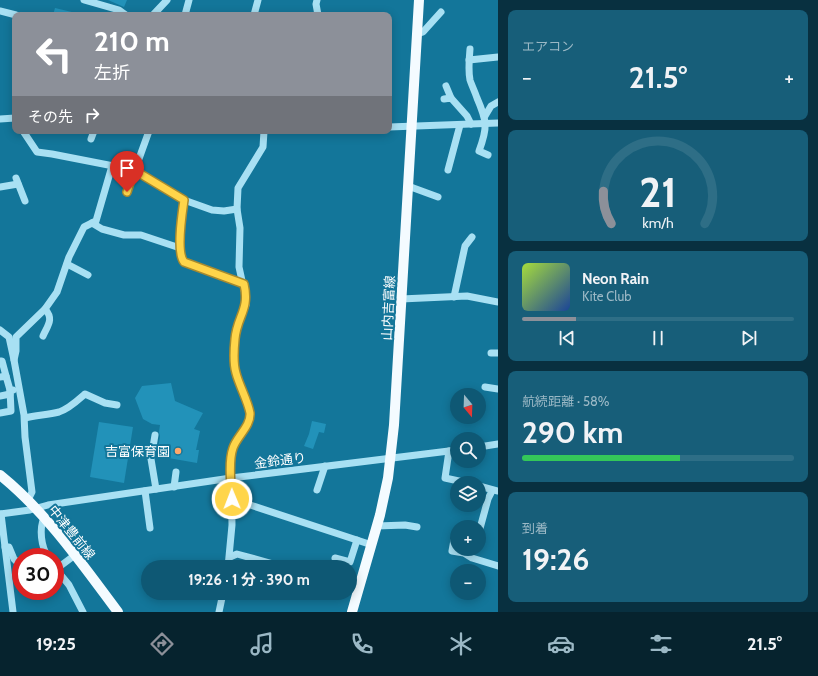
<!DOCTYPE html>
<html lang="ja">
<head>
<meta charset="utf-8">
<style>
  :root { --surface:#0e5874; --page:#175e79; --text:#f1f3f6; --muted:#9bb8c5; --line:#2e6e86; --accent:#8c9099 }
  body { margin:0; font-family:Cabin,"Noto Sans JP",sans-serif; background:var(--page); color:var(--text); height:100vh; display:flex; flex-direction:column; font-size:15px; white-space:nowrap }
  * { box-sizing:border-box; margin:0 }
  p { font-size:13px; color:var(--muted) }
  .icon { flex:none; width:22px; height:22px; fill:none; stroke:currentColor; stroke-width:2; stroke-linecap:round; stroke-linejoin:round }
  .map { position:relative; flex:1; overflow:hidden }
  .sheet { display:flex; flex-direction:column; gap:10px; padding:10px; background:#083040; width:320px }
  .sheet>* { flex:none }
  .guide { position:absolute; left:12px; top:12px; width:380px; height:122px; border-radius:8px; box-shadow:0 2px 10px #0003; background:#8c9099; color:#fff; overflow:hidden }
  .needle { width:26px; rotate:161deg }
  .fabs { position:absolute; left:450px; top:388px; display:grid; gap:8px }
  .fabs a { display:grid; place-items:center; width:36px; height:36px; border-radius:50%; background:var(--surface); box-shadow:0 2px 10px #0003; font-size:20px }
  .speed { position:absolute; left:12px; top:548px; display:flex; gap:8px; font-size:20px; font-weight:700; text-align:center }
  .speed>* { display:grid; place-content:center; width:52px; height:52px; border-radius:50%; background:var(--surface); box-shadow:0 2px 10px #0003; line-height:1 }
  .speed .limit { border:6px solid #d22; background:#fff; color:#111 }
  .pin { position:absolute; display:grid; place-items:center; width:34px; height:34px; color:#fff; margin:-41px -17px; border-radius:50% 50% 50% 0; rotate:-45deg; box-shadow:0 0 4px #0007 }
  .pin .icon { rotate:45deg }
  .me { position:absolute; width:44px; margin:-22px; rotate:359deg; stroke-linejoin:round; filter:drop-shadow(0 0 3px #0008) }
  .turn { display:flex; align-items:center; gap:14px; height:84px; padding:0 16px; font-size:18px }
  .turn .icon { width:52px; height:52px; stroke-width:2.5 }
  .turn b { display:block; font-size:28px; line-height:34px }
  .then { display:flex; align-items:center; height:38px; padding:0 16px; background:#0003; gap:8px; font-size:15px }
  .big { font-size:30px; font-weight:700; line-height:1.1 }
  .sheet .widget { flex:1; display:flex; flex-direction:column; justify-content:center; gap:6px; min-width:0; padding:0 14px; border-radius:8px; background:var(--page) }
  .sheet .dial { align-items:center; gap:0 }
  .dial svg { height:104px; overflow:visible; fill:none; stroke:var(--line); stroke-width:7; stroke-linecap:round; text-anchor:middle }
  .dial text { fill:var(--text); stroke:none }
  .song { display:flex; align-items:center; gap:12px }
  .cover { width:48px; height:48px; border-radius:6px; background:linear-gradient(135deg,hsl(80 70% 55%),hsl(220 70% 35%)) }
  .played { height:4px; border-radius:2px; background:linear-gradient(90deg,var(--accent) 20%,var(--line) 20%) }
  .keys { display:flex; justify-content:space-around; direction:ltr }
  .heat { display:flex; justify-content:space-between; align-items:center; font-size:22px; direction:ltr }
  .charge { height:6px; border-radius:3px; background:linear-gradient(90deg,#34c759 58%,var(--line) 0) }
  .trip { position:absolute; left:141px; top:560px; width:216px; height:40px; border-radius:20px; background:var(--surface); box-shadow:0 2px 10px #0003; font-weight:700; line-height:40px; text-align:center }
  .tab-bar { display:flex; height:64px; justify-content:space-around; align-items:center; background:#06232e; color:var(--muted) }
  .tab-bar .icon { width:28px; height:28px }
  .tab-bar .on { color:var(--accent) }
  .tab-bar b { font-size:18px; color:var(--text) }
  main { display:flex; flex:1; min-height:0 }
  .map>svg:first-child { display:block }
</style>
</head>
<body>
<main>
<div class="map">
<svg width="498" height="612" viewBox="0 0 498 612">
  <rect width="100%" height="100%" fill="#13769a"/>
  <g fill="#2292b9">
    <polygon points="108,0 127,0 124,7"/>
    <polygon points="55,8 76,13 76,15 53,15"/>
    <polygon points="171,383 175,401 203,413 194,429 200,431 196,450 199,450 197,463 157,456 160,436 159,432 160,425 152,424 143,419 135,398 142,386"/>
    <polygon points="312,421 326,424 324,433 319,432 313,449 304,446 309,434"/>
    <polygon points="99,422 133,427 124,483 90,477"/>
  </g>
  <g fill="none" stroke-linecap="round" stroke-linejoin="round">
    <g stroke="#a8e0f3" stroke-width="7">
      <polyline points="84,0 119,10 126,15"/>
      <polyline points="317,0 316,4 318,15"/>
      <polyline points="0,11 16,15"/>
      <polyline points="153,15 167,0"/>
      <polyline points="185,15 189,0"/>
      <polyline points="254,15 258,0"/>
      <polyline points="417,34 423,32 441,12"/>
      <path d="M470 49C469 60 468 70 470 80 472 86 475 92 477 98 487 121 488 127 479 151L488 155"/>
      <polyline points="469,60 498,57"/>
      <polyline points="446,86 451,98"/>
      <polyline points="444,99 451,98 467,116 471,124"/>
      <polyline points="485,116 491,106 498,102"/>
      <polyline points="0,119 15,118"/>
      <polyline points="389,127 498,123"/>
      <polyline points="23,131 37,152 52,154 134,170 184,200 212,210 224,211 237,209"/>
      <polyline points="91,139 94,131"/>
      <polyline points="448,170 460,125"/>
      <polyline points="16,178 25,201"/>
      <polyline points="408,186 438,197"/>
      <polyline points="0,187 18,184"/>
      <polyline points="127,192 149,131"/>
      <path d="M184 200C182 214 176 252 184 262L244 283"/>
      <polyline points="92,223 102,229 124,235 141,235 180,248"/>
      <polyline points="67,264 88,275"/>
      <polyline points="454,297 465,246 472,237"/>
      <polyline points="401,299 467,296 498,302"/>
      <polyline points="0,330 9,337 14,360"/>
      <path d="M43 336C48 325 54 319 45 309"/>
      <polyline points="491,353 498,353"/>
      <polyline points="0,361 2,361 6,376"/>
      <polyline points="0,377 6,376 10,390 13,390"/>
      <polyline points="485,387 498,389"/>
      <polyline points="0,396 10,394"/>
      <polyline points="0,413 11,411 10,390"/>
      <path d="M25 418C36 415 47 415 59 412 69 409 77 401 85 394L105 403 117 405"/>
      <polyline points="155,435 151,459 156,489"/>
      <polyline points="479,447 498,444"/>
      <polyline points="449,451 445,478 468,483"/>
      <polyline points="479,486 498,491"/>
      <polyline points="174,487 176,472"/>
      <polyline points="317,490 325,466"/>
      <polyline points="145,491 150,528"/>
      <polyline points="232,499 372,545"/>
      <polyline points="28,500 32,492 25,437 24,415 14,360 16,351 16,337 45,309 57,292 69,257 84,227 96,221 112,166"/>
      <polyline points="0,514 30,510 48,505 231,478 457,450"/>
      <polyline points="1,514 13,612"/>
      <path d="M44 518C39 529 41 546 48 557"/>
      <polyline points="377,526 405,525 417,527"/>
      <polyline points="479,532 488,499 492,491"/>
      <polyline points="454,540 452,551 464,553 472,558 498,566"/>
      <polyline points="5,547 9,547 14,559 21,566"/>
      <polyline points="230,557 237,554 284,567"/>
      <polyline points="335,558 350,562 357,540"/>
      <polyline points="228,567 232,525 231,458 233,448 247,425 250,413 235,372 235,340 236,331 246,305 246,299 239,267 240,228 237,209 238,188 263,147 264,131"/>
      <polyline points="55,568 69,585 83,612"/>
      <polyline points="55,570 75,555"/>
      <polyline points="219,612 223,593"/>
    </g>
    <g stroke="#f4fbff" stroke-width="10">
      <path d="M0 475C47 513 82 564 118 612"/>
      <polyline points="352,612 380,515 388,478 394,425 419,0"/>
    </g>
  </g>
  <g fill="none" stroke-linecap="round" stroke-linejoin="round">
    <defs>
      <path id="route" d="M127 192 134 170 184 200C182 214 176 252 184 262L244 284C250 310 237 316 235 339 234 349 233 363 236 373 239 385 248 401 250 413 251 426 237 436 233 448 228 462 231 485 232 499"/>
    </defs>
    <use href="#route" stroke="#a68a30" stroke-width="10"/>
    <use href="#route" stroke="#ffd54a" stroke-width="7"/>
  </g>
  <circle fill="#ffa86a" stroke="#13769a" stroke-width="1.5" cx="178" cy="451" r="4"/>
  <g text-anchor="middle" stroke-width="4" stroke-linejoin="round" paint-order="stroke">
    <g font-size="13" fill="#fff" stroke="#13769a">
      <text transform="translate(388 308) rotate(-87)" y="5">山内吉富線</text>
      <text transform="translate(280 460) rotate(-7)" y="5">金鈴通り</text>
      <text transform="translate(72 532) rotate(51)" y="5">中津豊前線</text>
    </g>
    <g font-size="13" fill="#fff" stroke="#13769a" text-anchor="end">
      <text x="170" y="456">吉富保育園</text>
    </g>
  </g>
</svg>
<div class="fabs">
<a><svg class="needle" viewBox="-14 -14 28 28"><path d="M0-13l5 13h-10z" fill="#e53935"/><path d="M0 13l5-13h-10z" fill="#9bb8c5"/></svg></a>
<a><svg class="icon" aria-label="search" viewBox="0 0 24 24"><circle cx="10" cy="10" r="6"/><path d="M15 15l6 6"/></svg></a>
<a><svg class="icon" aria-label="layers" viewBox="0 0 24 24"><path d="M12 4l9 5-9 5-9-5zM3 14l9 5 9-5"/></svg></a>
<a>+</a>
<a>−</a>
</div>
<div class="speed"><div class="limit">30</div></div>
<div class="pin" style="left:127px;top:192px;background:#d93025"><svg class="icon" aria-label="arrive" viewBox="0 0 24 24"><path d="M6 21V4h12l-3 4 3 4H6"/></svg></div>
<svg class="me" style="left:232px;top:499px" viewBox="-20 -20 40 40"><circle r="17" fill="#ffd54a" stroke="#fff" stroke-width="3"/><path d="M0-11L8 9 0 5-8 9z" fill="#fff"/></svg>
<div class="trip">19:26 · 1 分 · 390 m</div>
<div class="guide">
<div class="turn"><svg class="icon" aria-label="left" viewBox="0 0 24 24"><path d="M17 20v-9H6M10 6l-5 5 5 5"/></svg><div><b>210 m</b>左折</div></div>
<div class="then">その先<svg class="icon" aria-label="right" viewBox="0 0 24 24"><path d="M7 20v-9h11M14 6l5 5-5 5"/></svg></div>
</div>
</div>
<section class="sheet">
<div class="widget"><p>エアコン</p>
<div class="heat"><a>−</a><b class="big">21.5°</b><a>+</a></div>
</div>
<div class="widget dial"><svg viewBox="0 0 100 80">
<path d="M14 69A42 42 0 1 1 86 69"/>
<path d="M14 69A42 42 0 0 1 8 44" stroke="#8c9099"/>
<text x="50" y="56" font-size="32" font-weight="700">21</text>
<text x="50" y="72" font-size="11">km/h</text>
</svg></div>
<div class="widget">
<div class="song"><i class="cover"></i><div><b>Neon Rain</b><p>Kite Club</p></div></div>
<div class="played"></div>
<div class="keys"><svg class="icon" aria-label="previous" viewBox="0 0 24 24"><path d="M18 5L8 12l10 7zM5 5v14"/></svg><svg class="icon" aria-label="pause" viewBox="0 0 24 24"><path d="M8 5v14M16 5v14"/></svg><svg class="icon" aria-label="next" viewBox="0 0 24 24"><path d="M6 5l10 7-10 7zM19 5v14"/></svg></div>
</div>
<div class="widget"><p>航続距離 · 58%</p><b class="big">290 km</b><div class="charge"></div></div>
<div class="widget"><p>到着</p><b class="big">19:26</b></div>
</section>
</main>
<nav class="tab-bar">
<b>19:25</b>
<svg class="icon on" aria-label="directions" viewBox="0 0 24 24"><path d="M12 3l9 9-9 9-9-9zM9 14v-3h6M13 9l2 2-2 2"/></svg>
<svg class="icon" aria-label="music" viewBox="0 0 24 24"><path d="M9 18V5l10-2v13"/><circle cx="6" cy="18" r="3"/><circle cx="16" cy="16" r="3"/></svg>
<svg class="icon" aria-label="phone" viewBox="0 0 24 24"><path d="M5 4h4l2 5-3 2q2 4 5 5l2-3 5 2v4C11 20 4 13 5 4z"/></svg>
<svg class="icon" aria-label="climate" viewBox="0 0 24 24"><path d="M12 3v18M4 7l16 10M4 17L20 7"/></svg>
<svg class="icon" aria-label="car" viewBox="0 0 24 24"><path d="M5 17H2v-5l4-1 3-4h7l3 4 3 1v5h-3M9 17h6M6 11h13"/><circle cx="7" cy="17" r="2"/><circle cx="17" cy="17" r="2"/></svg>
<svg class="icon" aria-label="filters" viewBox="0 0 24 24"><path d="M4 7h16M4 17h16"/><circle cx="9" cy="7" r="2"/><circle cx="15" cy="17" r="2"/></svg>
<b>21.5°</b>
</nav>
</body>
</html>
